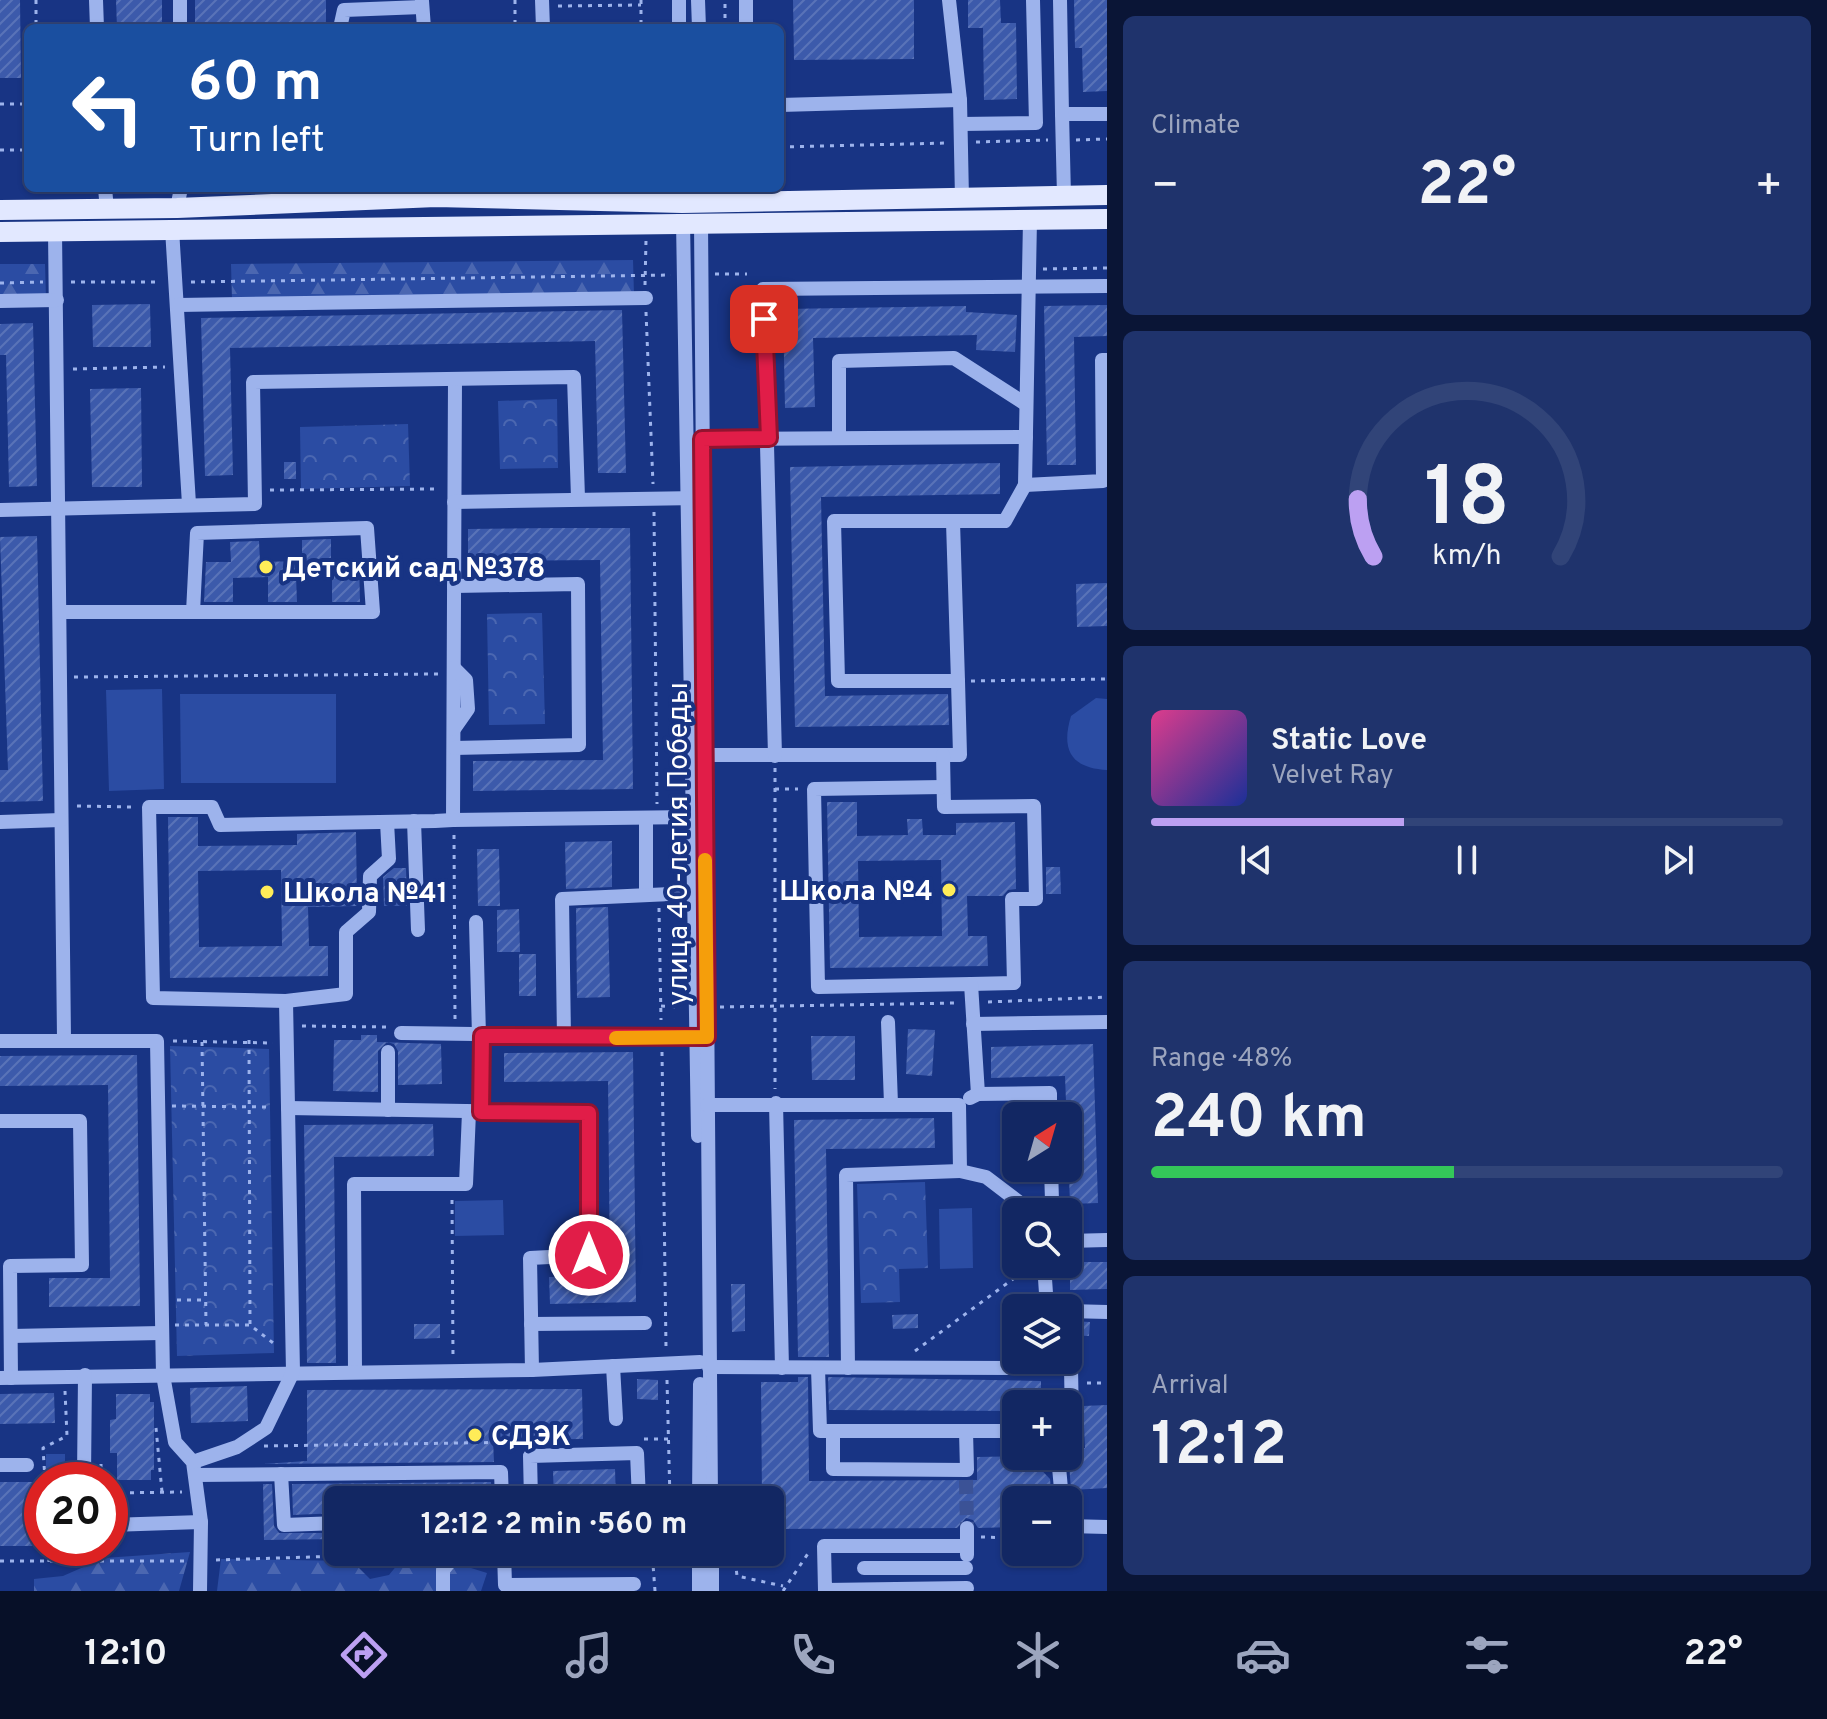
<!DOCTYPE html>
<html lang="en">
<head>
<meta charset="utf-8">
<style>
  :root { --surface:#122763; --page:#1f336c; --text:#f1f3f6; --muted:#9ca5be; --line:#314478; --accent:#bca0f2 }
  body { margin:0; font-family:Overpass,sans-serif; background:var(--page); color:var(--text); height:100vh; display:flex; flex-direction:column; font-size:30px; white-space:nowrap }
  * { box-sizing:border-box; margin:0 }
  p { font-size:26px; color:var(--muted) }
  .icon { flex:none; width:44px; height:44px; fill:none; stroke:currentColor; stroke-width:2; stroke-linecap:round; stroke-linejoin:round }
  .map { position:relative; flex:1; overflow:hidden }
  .drawer { display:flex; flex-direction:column; gap:16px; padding:16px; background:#0a1536; width:720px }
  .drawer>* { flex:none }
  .hud { position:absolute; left:24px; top:24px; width:760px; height:168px; border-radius:12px; box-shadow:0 2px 6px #0004,0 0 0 2px var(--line); background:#1a4fa0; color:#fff; overflow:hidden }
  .needle { width:52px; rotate:37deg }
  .fabs { position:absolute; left:1002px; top:1102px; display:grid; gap:16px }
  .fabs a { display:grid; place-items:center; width:80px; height:80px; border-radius:12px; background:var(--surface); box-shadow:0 2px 6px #0004,0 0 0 2px var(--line); font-size:40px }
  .speed { position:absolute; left:24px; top:1462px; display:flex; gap:16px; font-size:40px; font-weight:700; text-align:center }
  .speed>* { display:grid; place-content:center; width:104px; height:104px; border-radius:50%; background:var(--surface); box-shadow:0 2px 6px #0004,0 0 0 2px var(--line); line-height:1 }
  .speed .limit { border:12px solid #d22; background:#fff; color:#111 }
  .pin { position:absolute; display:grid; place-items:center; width:68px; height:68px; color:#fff; margin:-34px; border-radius:16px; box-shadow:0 4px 12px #0006 }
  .me { position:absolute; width:88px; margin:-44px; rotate:0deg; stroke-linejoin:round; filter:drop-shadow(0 0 6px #0008) }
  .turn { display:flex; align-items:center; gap:28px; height:168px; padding:0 32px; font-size:36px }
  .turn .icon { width:104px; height:104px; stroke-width:2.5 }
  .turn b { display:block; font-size:56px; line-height:68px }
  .big { font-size:60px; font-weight:700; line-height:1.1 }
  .drawer .widget { flex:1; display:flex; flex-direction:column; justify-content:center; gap:12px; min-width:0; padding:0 28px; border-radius:12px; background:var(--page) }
  .drawer .dial { align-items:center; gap:0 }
  .dial svg { height:208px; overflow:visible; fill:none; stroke:var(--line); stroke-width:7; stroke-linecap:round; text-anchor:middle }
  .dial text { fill:var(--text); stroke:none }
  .song { display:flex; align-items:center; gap:24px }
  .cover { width:96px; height:96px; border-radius:12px; background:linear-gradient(135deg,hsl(330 70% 55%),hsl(230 70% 35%)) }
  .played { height:8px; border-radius:4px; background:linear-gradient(90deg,var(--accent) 40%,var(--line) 40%) }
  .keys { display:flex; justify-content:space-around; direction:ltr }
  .heat { display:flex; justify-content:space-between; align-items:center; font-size:44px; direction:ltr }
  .charge { height:12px; border-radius:6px; background:linear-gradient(90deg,#34c759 48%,var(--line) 0) }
  .trip { position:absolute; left:324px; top:1486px; width:460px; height:80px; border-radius:12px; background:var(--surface); box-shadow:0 2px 6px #0004,0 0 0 2px var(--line); font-weight:700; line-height:80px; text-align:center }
  .menu { display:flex; height:128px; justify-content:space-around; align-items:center; background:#071028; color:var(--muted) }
  .menu .icon { width:56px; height:56px }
  .menu .active { color:var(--accent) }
  .menu b { font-size:36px; color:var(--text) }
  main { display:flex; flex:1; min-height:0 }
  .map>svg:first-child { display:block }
</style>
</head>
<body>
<main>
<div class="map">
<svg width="1107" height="1591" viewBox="0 0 1107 1591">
  <defs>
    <pattern id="forest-firs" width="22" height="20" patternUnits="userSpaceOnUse" patternTransform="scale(2)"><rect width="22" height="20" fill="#2b4ca3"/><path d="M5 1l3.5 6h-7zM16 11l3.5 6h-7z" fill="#4b67b1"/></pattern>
    <pattern id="park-crowns" width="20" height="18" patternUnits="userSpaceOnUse" patternTransform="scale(2)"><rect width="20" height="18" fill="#2b4ca3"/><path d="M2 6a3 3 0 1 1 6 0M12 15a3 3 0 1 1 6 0" fill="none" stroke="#4b67b1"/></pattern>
    <pattern id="building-hatch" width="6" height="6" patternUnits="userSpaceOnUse" patternTransform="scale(2)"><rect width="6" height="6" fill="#3c5aab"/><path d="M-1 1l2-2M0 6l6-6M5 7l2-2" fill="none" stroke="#5973b8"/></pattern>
  </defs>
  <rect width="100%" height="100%" fill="#183484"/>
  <g fill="url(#forest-firs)">
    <polygon points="633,260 634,295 232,299 231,264"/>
    <polygon points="0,264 45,264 46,299 0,300"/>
    <polygon points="190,1552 179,1591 34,1591 34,1579 63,1576 104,1558"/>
    <polygon points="403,1558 442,1559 487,1573 481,1591 217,1591 221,1559 352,1561 370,1579 389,1575"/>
  </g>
  <g fill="url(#park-crowns)">
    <polygon points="557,399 558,468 500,469 498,401"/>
    <polygon points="408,424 410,486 301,489 300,427"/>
    <polygon points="542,613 545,724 489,725 487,614"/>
    <polygon points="170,1046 269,1049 274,1353 177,1356"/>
    <polygon points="925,1182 928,1268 899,1269 900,1302 861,1303 857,1184"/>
    <rect x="46" y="1454" width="19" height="26"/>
  </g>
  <g fill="#2b4ca3">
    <polygon points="162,689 164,789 109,791 106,690"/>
    <polygon points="180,694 336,694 336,783 181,783"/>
    <path d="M1096 698 1107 699V770C1070 768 1061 749 1071 716Z"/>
    <polygon points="503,1200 504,1235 455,1236 455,1201"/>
    <polygon points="972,1208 973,1268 940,1269 939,1209"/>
  </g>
  <g fill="url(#building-hatch)" fill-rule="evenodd">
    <polygon points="0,0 20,0 21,78 0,78"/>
    <polygon points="116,0 162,0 162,28 117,28"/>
    <polygon points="195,0 326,0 326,20 324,28 195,28"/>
    <polygon points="793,0 914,0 914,59 794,60"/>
    <polygon points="968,0 1000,0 1001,23 1016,23 1017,99 984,100 983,28 968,28"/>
    <polygon points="1074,0 1107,0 1107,91 1083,92 1082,48 1075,48"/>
    <polygon points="150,304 151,347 93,347 92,305"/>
    <polygon points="1107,305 1107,336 1074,337 1076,465 1047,465 1044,306"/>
    <polygon points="966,306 966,312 1017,315 1015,352 976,350 977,335 813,338 815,407 785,408 783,309"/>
    <polygon points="622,310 626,473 598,473 595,341 230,348 233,475 205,476 201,318"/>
    <polygon points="33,323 37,486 9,487 6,355 0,355 0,324"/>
    <polygon points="141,388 142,487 92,487 90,389"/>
    <rect x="284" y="462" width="12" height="17"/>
    <polygon points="1000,463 1000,494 821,497 825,696 948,694 949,725 795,727 790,467"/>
    <polygon points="552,528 630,528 633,789 473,791 473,761 603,760 600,560 468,561 468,529"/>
    <polygon points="37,536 43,801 0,802 0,770 8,770 0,537"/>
    <polygon points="331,539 331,562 359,561 360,602 332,602 332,575 296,576 297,602 268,602 268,577 233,578 233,602 204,602 206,562 231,562 230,542 259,541 260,562 302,561 302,540"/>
    <polygon points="1107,583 1107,626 1077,627 1076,584"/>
    <path d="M827 802H857V836L908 835 907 819H922L923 835H956V823L1015 822 1016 889 1008 890 1003 896H967L968 936H987L988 966 830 968ZM941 860 942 936 859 937 858 861Z"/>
    <path d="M168 817H198V846L297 845V834L356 832 357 906 308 907 309 946H328V976L170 978ZM281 870 282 946 199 947 198 871Z"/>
    <polygon points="612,841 612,887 566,889 565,842"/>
    <polygon points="477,849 499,849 500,906 478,906"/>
    <polygon points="1046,867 1060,867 1061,894 1046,894"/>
    <polygon points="394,868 406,868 407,906 384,906 383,877"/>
    <polygon points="608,907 610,997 577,998 576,908"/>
    <polygon points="519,909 520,952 497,952 497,910"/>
    <rect x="519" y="954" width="17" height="42"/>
    <polygon points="908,1029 935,1030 932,1076 906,1074"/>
    <polygon points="361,1035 377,1035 377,1042 441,1044 442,1084 398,1085 398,1051 394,1044 387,1042 378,1051 378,1092 333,1091 334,1040 361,1040"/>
    <polygon points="811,1036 855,1036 855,1080 812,1080"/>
    <polygon points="1093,1044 1098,1203 1070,1204 1065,1076 991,1078 991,1047"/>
    <polygon points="633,1052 636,1302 550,1304 549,1277 610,1276 608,1081 504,1082 504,1053"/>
    <polygon points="137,1055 140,1306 49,1307 49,1278 110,1278 108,1085 0,1086 0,1056"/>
    <polygon points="934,1118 935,1148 826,1149 829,1357 798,1357 794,1120"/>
    <polygon points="433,1124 434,1156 334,1157 336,1363 307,1363 304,1125"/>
    <polygon points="1070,1262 1107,1262 1107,1289 1070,1290"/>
    <polygon points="731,1284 745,1284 745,1331 732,1332"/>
    <polygon points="918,1314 918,1328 893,1329 892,1315"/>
    <polygon points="1069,1321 1090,1322 1089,1336 1069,1335"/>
    <polygon points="414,1324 440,1324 440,1338 414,1339"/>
    <polygon points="798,1377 808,1377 809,1481 977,1480 977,1457 1028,1456 1050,1479 1052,1500 1016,1500 1016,1527 978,1528 973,1520 966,1518 957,1528 770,1529 770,1500 762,1500 761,1382 798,1382"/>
    <polygon points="828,1377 1041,1381 1041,1404 1016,1404 1016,1411 829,1410"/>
    <polygon points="637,1379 658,1380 658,1400 637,1399"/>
    <polygon points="247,1386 248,1421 191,1423 190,1388"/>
    <polygon points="582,1389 583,1439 493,1440 494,1462 263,1464 307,1461 307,1390"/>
    <polygon points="54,1393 55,1423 0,1424 0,1394"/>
    <polygon points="116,1394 150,1394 150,1402 154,1402 154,1470 151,1470 151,1480 117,1480 117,1453 110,1453 110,1420 116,1419"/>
    <polygon points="1107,1405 1107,1488 1071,1490 1068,1449 1085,1448 1083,1406"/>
    <polygon points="615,1469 616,1500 554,1500 553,1471"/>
    <rect x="0" y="1482" width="36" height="64"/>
    <polygon points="491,1482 492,1500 338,1500 338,1513 293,1515 292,1484"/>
    <polygon points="263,1484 272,1484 274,1526 279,1533 338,1533 338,1539 264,1540"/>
  </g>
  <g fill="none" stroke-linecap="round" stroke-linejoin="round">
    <polyline stroke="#3b5296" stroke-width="14" stroke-dasharray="14 7" stroke-linecap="butt" points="966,1480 967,1528"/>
    <g stroke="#9db3ec" stroke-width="3" stroke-dasharray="4 6" stroke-linecap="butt">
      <polyline points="36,0 36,28"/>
      <polyline points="515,0 515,28"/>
      <polyline points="641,0 641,28"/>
      <polyline points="558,6 641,5"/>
      <polyline points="725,28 725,0"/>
      <polyline points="0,104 28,104"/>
      <polyline points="1076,140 1107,139"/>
      <polyline points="976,142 1048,140"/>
      <polyline points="780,147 948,143"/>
      <polyline points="0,150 28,150"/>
      <polyline points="1043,269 1107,268"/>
      <polyline points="715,274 747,274"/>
      <polyline points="71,282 159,282"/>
      <polyline points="191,282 671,275"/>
      <polyline points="0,283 43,282"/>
      <polyline points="645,285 646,240"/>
      <polyline points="646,312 653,484"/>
      <polyline points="73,369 165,367"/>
      <polyline points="270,490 439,489"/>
      <polyline points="654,512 657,804"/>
      <polyline points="74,677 438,674"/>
      <polyline points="971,681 1107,679"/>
      <polyline points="775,768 775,1089"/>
      <polyline points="775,789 798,789"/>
      <polyline points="77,806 133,807"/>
      <polyline points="454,835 455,1020"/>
      <polyline points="659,908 661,1020"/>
      <polyline points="988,1002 1107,997"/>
      <polyline points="661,1006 681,1007"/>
      <polyline points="720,1007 957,1003"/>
      <polyline points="302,1026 387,1027"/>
      <polyline points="249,1040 250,1325"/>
      <polyline points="173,1041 273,1043"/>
      <polyline points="202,1042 206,1325"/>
      <polyline points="662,1052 666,1348"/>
      <polyline points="172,1106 272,1107"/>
      <polyline points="452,1200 453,1357"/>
      <polyline points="177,1300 205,1300"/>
      <polyline points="175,1325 250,1325 277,1346"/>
      <polyline points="915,1351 1028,1268"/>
      <polyline points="667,1380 670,1500"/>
      <polyline points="1087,1383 1107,1383"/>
      <polyline points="156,1428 162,1492"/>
      <polyline points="644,1439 669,1439"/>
      <polyline points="264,1446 525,1442"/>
      <polyline points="101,1464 101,1480"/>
      <polyline points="45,1480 43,1448 67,1436 65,1391"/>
      <polyline points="110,1493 182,1492"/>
      <polyline points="981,1537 1016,1538"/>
      <polyline points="48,1548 49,1562"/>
      <polyline points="671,1555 684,1556"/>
      <polyline points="728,1558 735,1558 737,1576 783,1586"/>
      <polyline points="216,1560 436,1553"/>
      <polyline points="0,1561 184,1561"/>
      <polyline points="655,1591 653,1564 671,1552"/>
      <polyline points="783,1591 809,1552"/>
    </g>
    <g stroke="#9db3ec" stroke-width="14">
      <polyline points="96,0 97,28"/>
      <polyline points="180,0 180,28"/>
      <polyline points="542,0 543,28"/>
      <polyline points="698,0 699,28"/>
      <polyline points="746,0 746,28"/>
      <polyline points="949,0 960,100 962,199"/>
      <polyline points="1060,0 1062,114 1107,114"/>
      <polyline points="422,1 424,28"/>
      <polyline points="340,28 344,10 422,7"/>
      <polyline points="679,28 679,0"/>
      <polyline points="780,105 960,100"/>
      <polyline points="1062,114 1064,196"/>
      <polyline points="961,124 1036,123 1033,0"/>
      <polyline points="105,188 107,210"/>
      <polyline points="177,208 181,188"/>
      <polyline points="683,221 698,1136"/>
      <polyline points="701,221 711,1500"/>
      <polyline points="172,229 189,504"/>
      <polyline points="55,231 64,1039"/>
      <polyline points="0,301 57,300"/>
      <polyline points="178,305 646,298"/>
      <polyline points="455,379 453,820 692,817"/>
      <polyline points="839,436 839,361 954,358 1024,403"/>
      <polyline points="702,439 1026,437"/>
      <polyline points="1025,485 1103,481 1102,360 1107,360"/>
      <polyline points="454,502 698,498"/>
      <polyline points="0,510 255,504 253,382 574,377 578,498"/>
      <polyline points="953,522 958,681"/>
      <polyline points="60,612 373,612 367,528 197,533 193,612"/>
      <polyline points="454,729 468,709 466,680 454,668"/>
      <polyline points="454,748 579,745 578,584 454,586"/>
      <polyline points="696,755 960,755 958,681 838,681 834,521 1005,521 1025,485 1030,220"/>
      <polyline points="943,755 944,807 1034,806 1036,899 1012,899 1014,983 971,984"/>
      <polyline points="775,756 763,289 1107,286"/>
      <polyline points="943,787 814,789 818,987 971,984 978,1094"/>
      <polyline points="646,818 646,893"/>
      <polyline points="414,821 418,930"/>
      <polyline points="0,822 61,820"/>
      <polyline points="387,822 389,859 370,876 369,912 346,932 346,994 286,1001 153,998 149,807 212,807 220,825 435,821 453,820"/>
      <polyline points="476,922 481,1112"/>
      <polyline points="888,1022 891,1104"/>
      <polyline points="973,1024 1107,1022"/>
      <polyline points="401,1033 706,1037"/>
      <polyline points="564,1038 562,899 693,893"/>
      <polyline points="0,1041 157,1041 163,1375 175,1442 193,1462 201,1522 200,1591"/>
      <polyline points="970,1098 978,1094 1050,1093 1050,1116"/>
      <polyline points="776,1103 782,1368"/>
      <polyline points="707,1105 959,1105 960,1171 986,1177 1032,1212"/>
      <polyline points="288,1108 589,1113 589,1255 530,1258 532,1370"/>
      <polyline points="388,1110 388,1052"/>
      <polyline points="0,1121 80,1121 82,1265 10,1266 11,1378"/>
      <polyline points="1046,1212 1052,1201 1051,1168"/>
      <polyline points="1068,1241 1107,1240"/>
      <polyline points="1044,1264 1047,1308"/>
      <polyline points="1068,1311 1107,1312"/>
      <polyline points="531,1324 645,1323"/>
      <polyline points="11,1336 161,1333"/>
      <polyline points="613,1366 616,1419"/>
      <polyline points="709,1367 1045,1368 1045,1360"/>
      <polyline points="818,1368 820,1431 1016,1431"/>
      <polyline points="848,1368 846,1175 960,1171"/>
      <polyline points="1045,1368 1071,1368 1072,1421 1068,1423"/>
      <polyline points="355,1372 354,1184 466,1184 469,1112"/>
      <polyline points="0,1378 532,1370 700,1362"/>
      <polyline points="833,1431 833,1469 967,1470 966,1431"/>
      <polyline points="1058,1456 1062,1500"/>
      <polyline points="193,1462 237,1447 266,1428 293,1372 286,1001"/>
      <polyline points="0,1465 27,1465"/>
      <polyline points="281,1474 284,1525 338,1523"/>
      <polyline points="195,1475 501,1472 502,1500"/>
      <polyline points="84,1477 85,1375"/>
      <polyline points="531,1500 530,1456 637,1453 639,1500"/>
      <polyline points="699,1500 700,1384"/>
      <polyline points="110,1525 201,1522"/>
      <polyline points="1068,1526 1107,1527"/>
      <polyline points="967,1546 824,1546 825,1590 967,1588"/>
      <polyline points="504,1552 505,1585 634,1584"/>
      <polyline points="712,1552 712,1591"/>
      <polyline points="967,1555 967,1528"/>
      <polyline points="864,1568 966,1568"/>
      <polyline points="443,1591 443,1570 458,1552 474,1552"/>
      <polyline points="699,1591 699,1552"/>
    </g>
    <g stroke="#e2e8ff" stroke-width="20">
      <polyline points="0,210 177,208 436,197 682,203 1107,195"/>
      <polyline points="0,232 1107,219"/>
    </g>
  </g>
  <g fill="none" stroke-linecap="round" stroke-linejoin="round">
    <defs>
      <polyline id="route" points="589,1255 589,1113 481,1112 482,1036 707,1037 702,439 769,438 764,319"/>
    </defs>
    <use href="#route" stroke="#92132f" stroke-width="20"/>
    <use href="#route" stroke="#e11d48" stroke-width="14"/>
    <polyline stroke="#f59e0b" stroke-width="14" points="616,1038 707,1037 705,860"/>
  </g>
  <g fill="#ffec58" stroke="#183484" stroke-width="3">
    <circle cx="266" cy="567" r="8"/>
    <circle cx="949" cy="890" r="8"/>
    <circle cx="267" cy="892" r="8"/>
    <circle cx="475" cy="1435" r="8"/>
  </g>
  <g text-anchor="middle" stroke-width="8" stroke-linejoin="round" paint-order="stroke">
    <g font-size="28" font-weight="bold" fill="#fff" stroke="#183484" text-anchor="start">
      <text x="282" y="577">Детский сад №378</text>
      <text x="933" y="900" text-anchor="end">Школа №4</text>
      <text x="283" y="902">Школа №41</text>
      <text x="491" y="1445">СДЭК</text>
    </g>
    <g font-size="28" fill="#fff" stroke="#183484">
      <text transform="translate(677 844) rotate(-90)" y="10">улица 40-летия Победы</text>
    </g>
  </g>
</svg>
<div class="fabs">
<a><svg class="needle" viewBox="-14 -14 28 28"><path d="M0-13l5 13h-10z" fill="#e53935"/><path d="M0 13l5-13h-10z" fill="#9ca5be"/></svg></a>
<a><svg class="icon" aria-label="search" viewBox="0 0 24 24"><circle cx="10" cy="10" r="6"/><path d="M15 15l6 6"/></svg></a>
<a><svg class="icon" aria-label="layers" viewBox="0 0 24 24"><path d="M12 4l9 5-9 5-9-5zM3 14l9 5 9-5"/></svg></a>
<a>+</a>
<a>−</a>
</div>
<div class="speed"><div class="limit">20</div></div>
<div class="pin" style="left:764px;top:319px;background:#d93025"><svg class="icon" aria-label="arrive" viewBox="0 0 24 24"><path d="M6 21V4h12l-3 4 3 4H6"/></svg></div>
<svg class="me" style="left:589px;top:1255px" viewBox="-20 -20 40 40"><circle r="17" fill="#e11d48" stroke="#fff" stroke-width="3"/><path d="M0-11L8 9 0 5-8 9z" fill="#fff"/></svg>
<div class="trip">12:12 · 2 min · 560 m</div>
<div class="hud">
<div class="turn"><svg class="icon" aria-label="left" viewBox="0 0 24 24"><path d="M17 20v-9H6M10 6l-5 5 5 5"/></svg><div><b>60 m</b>Turn left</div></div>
</div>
</div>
<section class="drawer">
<div class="widget"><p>Climate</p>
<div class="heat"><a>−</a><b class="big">22°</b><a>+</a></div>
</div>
<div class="widget dial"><svg viewBox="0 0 100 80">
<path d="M14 69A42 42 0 1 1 86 69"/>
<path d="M14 69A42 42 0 0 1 8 47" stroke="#bca0f2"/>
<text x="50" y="56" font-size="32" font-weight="700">18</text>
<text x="50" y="72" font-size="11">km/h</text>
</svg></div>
<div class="widget">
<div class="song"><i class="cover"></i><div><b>Static Love</b><p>Velvet Ray</p></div></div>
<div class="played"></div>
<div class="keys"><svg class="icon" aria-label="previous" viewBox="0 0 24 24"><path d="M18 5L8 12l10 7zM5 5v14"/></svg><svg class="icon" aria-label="pause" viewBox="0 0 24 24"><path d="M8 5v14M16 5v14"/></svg><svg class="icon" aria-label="next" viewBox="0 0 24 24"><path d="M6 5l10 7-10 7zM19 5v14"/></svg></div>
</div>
<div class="widget"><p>Range · 48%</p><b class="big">240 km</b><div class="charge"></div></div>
<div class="widget"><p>Arrival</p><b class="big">12:12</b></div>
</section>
</main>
<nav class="menu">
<b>12:10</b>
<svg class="icon active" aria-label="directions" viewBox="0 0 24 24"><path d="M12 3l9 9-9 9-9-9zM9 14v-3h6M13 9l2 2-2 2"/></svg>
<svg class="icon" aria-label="music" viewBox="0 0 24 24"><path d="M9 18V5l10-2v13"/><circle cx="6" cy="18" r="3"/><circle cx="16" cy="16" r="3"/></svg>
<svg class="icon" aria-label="phone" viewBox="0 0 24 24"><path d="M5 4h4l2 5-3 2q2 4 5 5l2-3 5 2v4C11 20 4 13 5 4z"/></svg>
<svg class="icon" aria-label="climate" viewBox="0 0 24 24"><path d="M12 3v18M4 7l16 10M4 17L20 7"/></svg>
<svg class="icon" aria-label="car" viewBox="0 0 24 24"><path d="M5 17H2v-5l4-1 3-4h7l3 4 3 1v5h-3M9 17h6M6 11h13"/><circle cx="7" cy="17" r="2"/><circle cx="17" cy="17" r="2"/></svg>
<svg class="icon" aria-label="filters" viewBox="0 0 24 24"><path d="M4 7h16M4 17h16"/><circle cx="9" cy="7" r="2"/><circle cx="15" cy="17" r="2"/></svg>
<b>22°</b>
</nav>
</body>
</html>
